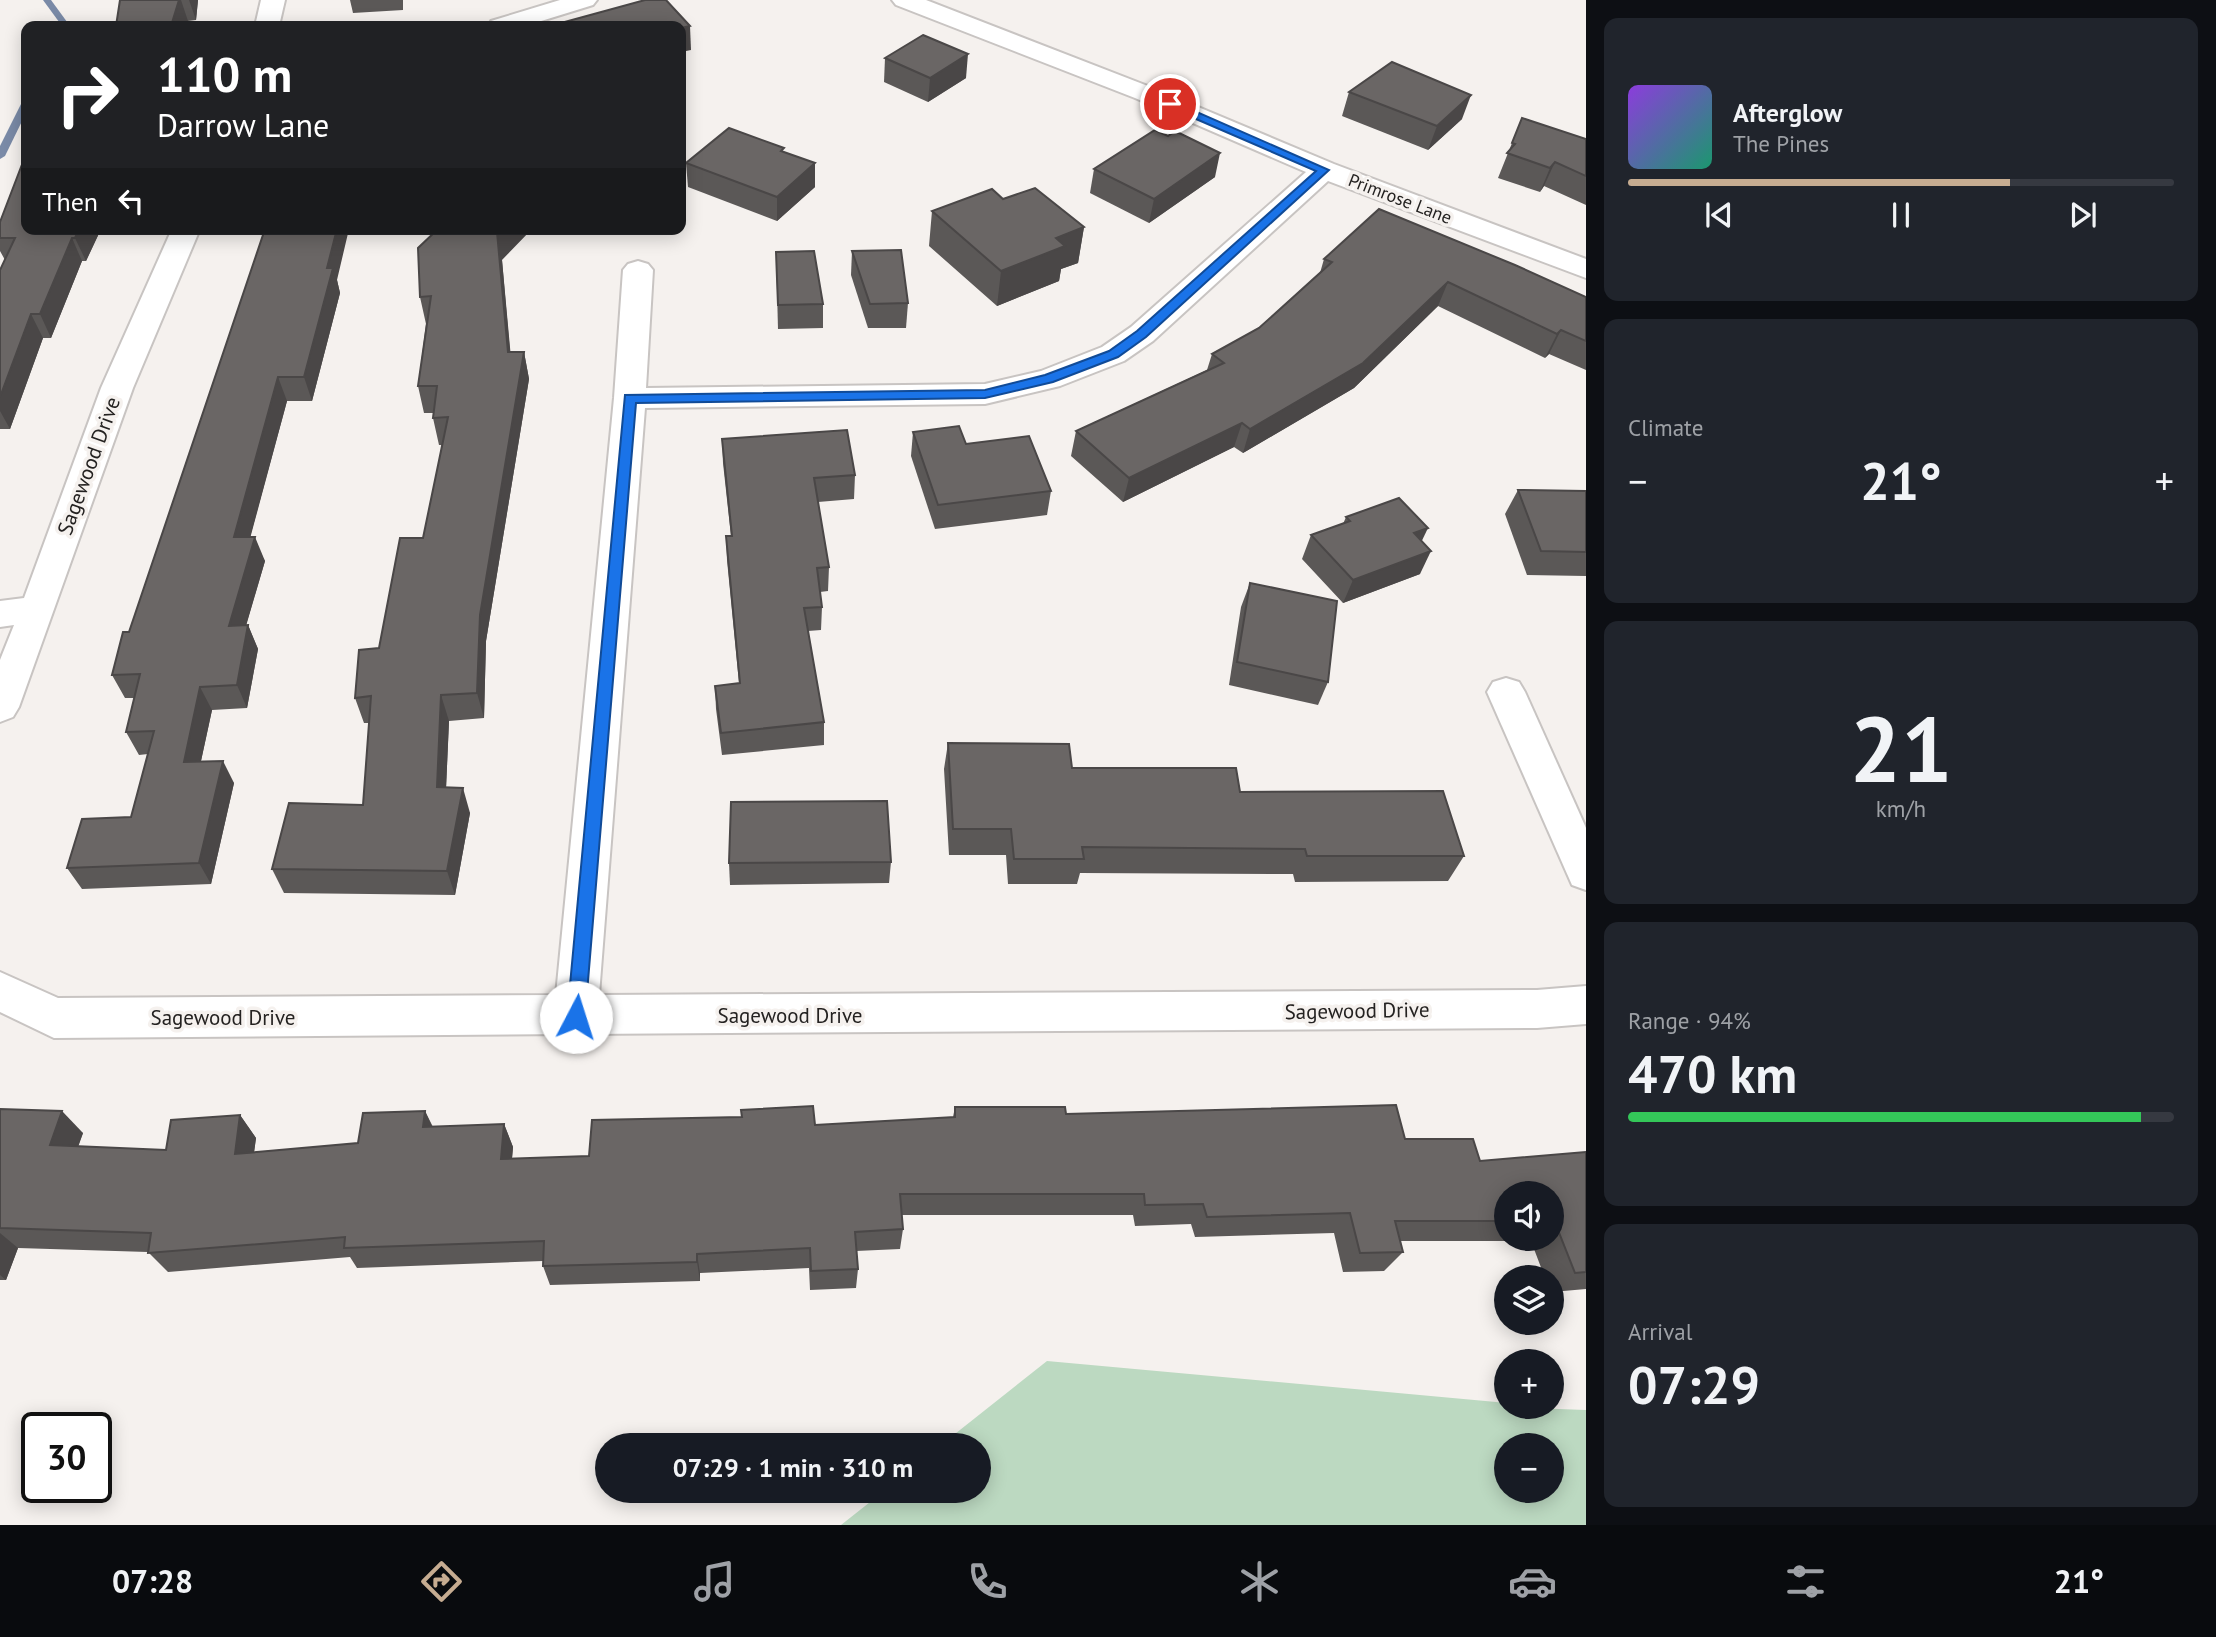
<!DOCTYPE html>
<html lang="en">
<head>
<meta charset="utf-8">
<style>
  :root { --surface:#171b24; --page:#20242c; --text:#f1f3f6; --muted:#9ea1a6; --line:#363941; --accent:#c6ac91 }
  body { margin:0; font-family:"PT Sans",sans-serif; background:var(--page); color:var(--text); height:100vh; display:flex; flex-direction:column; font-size:26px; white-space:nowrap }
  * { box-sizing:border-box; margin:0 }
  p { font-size:23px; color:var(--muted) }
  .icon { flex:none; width:38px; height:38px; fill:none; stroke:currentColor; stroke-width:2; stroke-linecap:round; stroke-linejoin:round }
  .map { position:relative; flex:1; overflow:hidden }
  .drawer { display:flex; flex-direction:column; gap:18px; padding:18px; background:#0d0f14; width:630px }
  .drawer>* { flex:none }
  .guide { position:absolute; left:21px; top:21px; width:665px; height:214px; border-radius:14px; box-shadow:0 4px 18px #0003; background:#202124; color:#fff; overflow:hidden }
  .buttons { position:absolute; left:1494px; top:1181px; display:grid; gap:14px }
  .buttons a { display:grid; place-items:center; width:70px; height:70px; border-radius:50%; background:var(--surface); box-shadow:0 4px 18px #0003; font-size:35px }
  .speed { position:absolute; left:21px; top:1412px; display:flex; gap:14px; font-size:35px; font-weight:700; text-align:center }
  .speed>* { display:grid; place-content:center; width:91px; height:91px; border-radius:50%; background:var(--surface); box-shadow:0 4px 18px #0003; line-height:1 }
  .speed .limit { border:4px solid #111; border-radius:10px; background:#fff; color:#111 }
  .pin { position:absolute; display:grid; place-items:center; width:60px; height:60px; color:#fff; margin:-30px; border:4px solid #fff; border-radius:50%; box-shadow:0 2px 7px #0007 }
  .me { position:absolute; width:77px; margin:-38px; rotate:5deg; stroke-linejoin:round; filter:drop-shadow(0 0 5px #0008) }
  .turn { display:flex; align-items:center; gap:24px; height:147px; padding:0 21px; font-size:32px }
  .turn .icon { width:91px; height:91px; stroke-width:2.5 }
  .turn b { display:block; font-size:49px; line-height:60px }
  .then { display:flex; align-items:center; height:66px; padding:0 21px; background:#0003; gap:14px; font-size:26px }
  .big { font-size:52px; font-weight:700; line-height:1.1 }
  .drawer .widget { flex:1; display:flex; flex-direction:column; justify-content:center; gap:10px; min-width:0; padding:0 24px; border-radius:14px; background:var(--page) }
  .drawer .dial { align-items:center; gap:0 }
  .dial b { font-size:91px; line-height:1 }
  .song { display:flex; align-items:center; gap:21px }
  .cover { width:84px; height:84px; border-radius:10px; background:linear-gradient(135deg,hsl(270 70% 55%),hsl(160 70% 35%)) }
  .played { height:7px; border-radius:4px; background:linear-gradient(90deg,var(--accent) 70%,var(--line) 70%) }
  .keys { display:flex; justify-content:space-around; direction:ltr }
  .heat { display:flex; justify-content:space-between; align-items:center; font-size:38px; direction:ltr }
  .charge { height:10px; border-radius:5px; background:linear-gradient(90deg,#34c759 94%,var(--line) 0) }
  .trip { position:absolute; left:595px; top:1433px; width:396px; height:70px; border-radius:35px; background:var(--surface); box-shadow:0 4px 18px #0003; font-weight:700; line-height:70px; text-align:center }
  .menu { display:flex; height:112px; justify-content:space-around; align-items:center; background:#090b0e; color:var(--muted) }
  .menu .icon { width:49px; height:49px }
  .menu .current { color:var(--accent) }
  .menu b { font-size:32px; color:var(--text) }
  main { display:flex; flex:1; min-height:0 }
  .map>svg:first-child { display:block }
</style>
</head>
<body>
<main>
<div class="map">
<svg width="1586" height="1525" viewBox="0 0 1586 1525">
  <rect width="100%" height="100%" fill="#f5f1ee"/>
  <path fill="#bcd9c1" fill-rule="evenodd" d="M1047 1361 1507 1403V1407L1586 1410V1525H841L884 1491H978V1446L941 1445ZM1507 1446H1552V1491H1507Z"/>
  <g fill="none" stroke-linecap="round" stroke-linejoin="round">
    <g fill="#7a8aa7" fill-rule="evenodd">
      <polygon points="43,0 51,0 70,26 62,26"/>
      <polygon points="26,101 26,113 5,156 0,159 0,146 21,104"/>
    </g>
    <defs>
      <g id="minor">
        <polygon points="261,0 285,0 279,26 255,26"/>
        <polygon points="560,0 597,0 593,5 525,26 488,26 491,21"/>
        <polygon points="892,0 926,0 1153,88 1334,164 1586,259 1586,278 1328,181 1153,341 1124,361 1060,386 985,404 645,408 599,995 1537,990 1586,986 1586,1024 1537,1028 582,1034 576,1037 570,1034 54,1038 0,1012 0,972 58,998 556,995 614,398 623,270 628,264 638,261 648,264 653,270 646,388 985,384 1041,371 1102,347 1131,327 1306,172 1135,98 896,5"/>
        <polygon points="172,229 200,229 133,388 19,707 13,717 0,722 0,660 14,625 0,627 0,601 24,598 101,388"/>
        <polygon points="1506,678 1519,682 1525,692 1586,828 1586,890 1572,885 1487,692 1493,682"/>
      </g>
    </defs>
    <use href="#minor" stroke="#c8c4c2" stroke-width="4"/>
    <use href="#minor" fill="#fff" fill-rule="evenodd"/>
  </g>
  <g fill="#5b5857" fill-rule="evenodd">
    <polygon points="120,0 198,0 196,20 188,21 186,26 116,26"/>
    <polygon points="350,0 403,0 403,10 353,13"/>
    <polygon points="885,58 966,78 928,102 884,82"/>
    <polygon points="1349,92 1462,119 1428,150 1342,116"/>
    <polygon points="1522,118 1586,139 1586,205 1544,186 1540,192 1498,178"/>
    <polygon points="784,152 815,187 777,221 688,187 686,163"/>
    <polygon points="1094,169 1215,177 1149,223 1090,193"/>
    <polygon points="1003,199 1084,227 1078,263 1061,269 1059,281 997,306 929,246 932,211"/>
    <polygon points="0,222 26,229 101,229 86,261 82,261 51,338 43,338 10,429 0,429 0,270 5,260 0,251"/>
    <polygon points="265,229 337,280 340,293 312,401 287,401 250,537 265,561 246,625 248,625 258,649 247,708 212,710 201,761 234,783 211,884 82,889 67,868 131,817 148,754 139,755 126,732 135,698 125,698 112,675 129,632"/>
    <polygon points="852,251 908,303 906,328 868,328 851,275"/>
    <polygon points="776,252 823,304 823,328 778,329"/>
    <polygon points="1324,259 1586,297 1586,370 1549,354 1545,358 1438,306 1354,388 1243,453 1234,447 1123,502 1071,456 1076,431 1207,370 1212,354 1259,328 1320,273"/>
    <polygon points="502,260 510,352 524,352 529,379 486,641 484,718 449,721 446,788 470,813 455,895 284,893 272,869 363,805 369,723 364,723 355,698 379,648 423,538 442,445 439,445 433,418 433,413 424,413 418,386 426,324 420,297"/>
    <polygon points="913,432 1051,491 1047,515 935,529 911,456"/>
    <polygon points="722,439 855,475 854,499 818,502 829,567 828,591 820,592 822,607 821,630 808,631 824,722 824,745 722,755 716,709 715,686 739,683 727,560 726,536 731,536 723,463"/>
    <polygon points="1518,490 1586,491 1586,576 1527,575 1505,514"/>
    <polygon points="1346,517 1422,541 1420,574 1343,603 1302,559 1311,535 1343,524"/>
    <polygon points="1250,583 1328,682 1318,705 1229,685 1241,607"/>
    <polygon points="948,743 1072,768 1240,792 1464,856 1448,881 1295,882 1293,874 1080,873 1077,884 1008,884 1006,855 949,855 944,769"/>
    <polygon points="891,862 889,883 730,885 729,863"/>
    <path d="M955 1107 1066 1114 1405 1139 1480 1161 1586 1152V1289L1552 1292V1278H1545L1531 1241H1400L1403 1252 1384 1271 1343 1272 1334 1233 1195 1237 1191 1224 1135 1226 1133 1215H902L903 1229 900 1249 856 1251 858 1269 856 1288 810 1290 809 1268 700 1273V1281L550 1285 543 1266V1261L357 1268 350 1257 168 1272 148 1252 18 1248 6 1280H0V1109L83 1133 78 1146 166 1150 240 1115 256 1138 254 1152 358 1143 425 1111 433 1127 504 1124 513 1147 512 1159 589 1156 815 1125 953 1117ZM1507 1194H1552V1239H1507Z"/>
  </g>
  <g fill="#4a4747">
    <polygon points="179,0 181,0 188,21 186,26 171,26"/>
    <polygon points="189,0 198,0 196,20"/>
    <polygon points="690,26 691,50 681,52 681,28"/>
    <polygon points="968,54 966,78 928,102 930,78"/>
    <polygon points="1471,95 1462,119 1428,150 1437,126"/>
    <polygon points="1220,153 1215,177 1149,223 1154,199"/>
    <polygon points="1555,162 1544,186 1540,192 1550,168"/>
    <polygon points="815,163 815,187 777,221 777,197"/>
    <polygon points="1084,227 1078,263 1061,269 1059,281 997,306 1001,271 1056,238"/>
    <polygon points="79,229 101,229 86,261 75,238"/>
    <polygon points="337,229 349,229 337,280 340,293 312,401 304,377 327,268"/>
    <polygon points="500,229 532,229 502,260 513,380 508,352 497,232"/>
    <polygon points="72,238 82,261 51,338 40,314"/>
    <polygon points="1448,282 1438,306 1354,388 1243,453 1250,429"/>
    <polygon points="31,314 43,338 10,429 0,411 0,397"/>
    <polygon points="1561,330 1549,354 1545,358 1557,334"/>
    <polygon points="524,352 529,379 486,641 484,718 477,693 480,615"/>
    <polygon points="278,377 287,401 244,561 234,537"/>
    <polygon points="1242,423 1234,447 1123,502 1129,478"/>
    <polygon points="1428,528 1417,551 1414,533"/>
    <polygon points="255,537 265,561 239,650 229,626"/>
    <polygon points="1431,551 1420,574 1343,603 1353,580"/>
    <polygon points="248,625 258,649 247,708 237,685"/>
    <polygon points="200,687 212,710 196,784 184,762"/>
    <polygon points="441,695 449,721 445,812 437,787"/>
    <polygon points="223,761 234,783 211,884 199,863"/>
    <polygon points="463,788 470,813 455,895 447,871"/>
    <polygon points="62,1111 83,1133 71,1167 50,1145"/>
    <polygon points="425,1111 435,1133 423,1127"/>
    <polygon points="240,1115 256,1138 251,1175 235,1154"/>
    <polygon points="504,1124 513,1147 510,1180 501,1159"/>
    <polygon points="0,1233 18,1248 6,1280 0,1275"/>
    <polygon points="697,1254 700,1273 700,1281 697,1262"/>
  </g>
  <g fill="#6a6665" stroke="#4a4747" stroke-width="2">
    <polygon points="120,0 179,0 171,26 116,26"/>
    <polygon points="645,0 666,0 690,26 681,28 681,26 550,26"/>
    <polygon points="923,35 968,54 930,78 885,58"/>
    <polygon points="1392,62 1471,95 1437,126 1349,92"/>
    <polygon points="1522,118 1586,139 1586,176 1555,162 1550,168 1507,153 1515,144 1512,143"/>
    <polygon points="729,128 784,148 781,151 815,163 777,197 686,163"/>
    <polygon points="1155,130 1168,136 1175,131 1220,153 1154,199 1094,169"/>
    <polygon points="26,154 26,229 79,229 75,238 72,238 40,314 31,314 0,397 0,270 15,238 0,238 0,222"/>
    <polygon points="1035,188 1084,227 1056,238 1065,246 1001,271 932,211 992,189 1003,199"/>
    <polygon points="1379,209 1515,265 1586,297 1586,341 1561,330 1557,334 1448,282 1363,363 1250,429 1242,423 1129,478 1076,431 1224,363 1212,354 1259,328 1332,262 1324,259"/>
    <polygon points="265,229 337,229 327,268 333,268 304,377 278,377 234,537 255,537 229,626 248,625 237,685 200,687 184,762 223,761 199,863 67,868 82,819 131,817 154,731 126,732 140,674 112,675 123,632 129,632"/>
    <polygon points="438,229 500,229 497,232 508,352 524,352 480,615 477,693 441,695 437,787 463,788 447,871 272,869 289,803 363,805 371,696 355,698 359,650 379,648 400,538 423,538 448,417 433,418 437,386 418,386 431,296 420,297 418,248"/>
    <polygon points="901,250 908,303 870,304 852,251"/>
    <polygon points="814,251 823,304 778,305 776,252"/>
    <polygon points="959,426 966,444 1029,436 1051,491 938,505 913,432"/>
    <polygon points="847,430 855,475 814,478 829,567 817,568 822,607 804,608 824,722 721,733 715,686 740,683 726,536 732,536 722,439"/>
    <polygon points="1518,490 1586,491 1586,552 1541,551"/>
    <polygon points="1399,498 1428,528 1414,533 1431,551 1353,580 1311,535 1350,521 1346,517"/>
    <polygon points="1250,583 1337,601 1328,682 1237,662"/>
    <polygon points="948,743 1069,744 1072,768 1236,768 1240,792 1443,791 1464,856 1307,856 1305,849 1082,847 1084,859 1014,859 1011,829 953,829"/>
    <polygon points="887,801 891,862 729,863 731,802"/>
    <polygon points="1396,1105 1405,1139 1473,1139 1480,1161 1586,1152 1586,1272 1575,1273 1554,1220 1552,1220 1552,1194 1507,1194 1507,1221 1395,1221 1403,1252 1360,1253 1350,1213 1207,1217 1203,1204 1145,1205 1144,1194 900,1194 903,1229 855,1232 858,1269 811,1271 810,1248 697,1254 697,1262 543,1266 544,1241 344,1248 345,1237 148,1253 151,1233 0,1228 0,1109 62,1111 50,1145 166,1150 171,1120 240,1115 235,1154 358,1143 363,1113 425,1111 423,1127 504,1124 501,1159 589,1156 592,1120 742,1117 741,1110 813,1106 815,1125 955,1117 955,1107 1065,1107 1066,1114"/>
  </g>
  <polygon fill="#1a73e8" stroke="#114b97" stroke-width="2" points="1166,102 1174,102 1329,170 1146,337 1118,357 1053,382 985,398 636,403 585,1017 583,1023 576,1025 570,1023 567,1017 625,395 985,390 1045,375 1109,351 1137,331 1316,171 1166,106"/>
  <g text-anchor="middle" stroke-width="7" stroke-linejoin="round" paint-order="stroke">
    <g font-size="18" fill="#242221" stroke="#f5f1ee">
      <text transform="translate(1400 199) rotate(21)" y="6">Primrose Lane</text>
    </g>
    <g font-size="21" fill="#242221" stroke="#f5f1ee">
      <text transform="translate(89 466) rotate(-70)" y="7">Sagewood Drive</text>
      <text transform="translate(1357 1011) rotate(-1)" y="7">Sagewood Drive</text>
      <text x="790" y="1023">Sagewood Drive</text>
      <text x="223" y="1025">Sagewood Drive</text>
    </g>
  </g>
</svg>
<div class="buttons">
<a><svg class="icon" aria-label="sound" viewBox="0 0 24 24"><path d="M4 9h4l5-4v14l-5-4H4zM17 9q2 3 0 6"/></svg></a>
<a><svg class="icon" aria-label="layers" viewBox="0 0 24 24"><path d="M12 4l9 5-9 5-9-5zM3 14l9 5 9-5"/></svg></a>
<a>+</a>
<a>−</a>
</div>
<div class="speed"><div class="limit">30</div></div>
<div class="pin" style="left:1170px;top:104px;background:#d93025"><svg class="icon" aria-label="arrive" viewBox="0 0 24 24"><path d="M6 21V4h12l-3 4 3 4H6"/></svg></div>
<svg class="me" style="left:576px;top:1017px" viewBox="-20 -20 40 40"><circle r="19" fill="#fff"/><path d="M0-13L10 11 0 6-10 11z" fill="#1a73e8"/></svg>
<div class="trip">07:29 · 1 min · 310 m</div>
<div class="guide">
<div class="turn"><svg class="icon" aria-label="right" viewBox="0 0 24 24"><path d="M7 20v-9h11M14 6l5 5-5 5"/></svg><div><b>110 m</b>Darrow Lane</div></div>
<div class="then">Then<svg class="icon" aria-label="left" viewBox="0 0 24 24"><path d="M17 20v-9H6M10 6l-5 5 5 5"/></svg></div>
</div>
</div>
<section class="drawer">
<div class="widget">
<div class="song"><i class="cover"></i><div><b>Afterglow</b><p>The Pines</p></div></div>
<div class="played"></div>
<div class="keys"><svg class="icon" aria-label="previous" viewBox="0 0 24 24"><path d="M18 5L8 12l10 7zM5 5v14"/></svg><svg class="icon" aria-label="pause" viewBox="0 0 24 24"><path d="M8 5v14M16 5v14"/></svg><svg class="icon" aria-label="next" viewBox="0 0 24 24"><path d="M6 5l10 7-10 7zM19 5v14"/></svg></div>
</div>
<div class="widget"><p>Climate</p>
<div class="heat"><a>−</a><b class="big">21°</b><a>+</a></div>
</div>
<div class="widget dial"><b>21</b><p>km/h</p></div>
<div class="widget"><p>Range · 94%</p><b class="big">470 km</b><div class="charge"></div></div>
<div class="widget"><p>Arrival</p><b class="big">07:29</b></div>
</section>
</main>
<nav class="menu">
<b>07:28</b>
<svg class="icon current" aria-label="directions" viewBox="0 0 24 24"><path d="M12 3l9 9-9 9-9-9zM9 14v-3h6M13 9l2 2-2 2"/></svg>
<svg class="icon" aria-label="music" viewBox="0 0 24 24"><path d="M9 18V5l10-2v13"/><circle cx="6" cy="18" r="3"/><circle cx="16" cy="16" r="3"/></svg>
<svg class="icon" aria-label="phone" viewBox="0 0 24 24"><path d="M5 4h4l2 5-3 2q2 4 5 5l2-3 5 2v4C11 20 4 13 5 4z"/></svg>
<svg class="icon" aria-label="climate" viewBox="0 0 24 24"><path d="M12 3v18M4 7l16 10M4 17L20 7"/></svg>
<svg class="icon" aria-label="car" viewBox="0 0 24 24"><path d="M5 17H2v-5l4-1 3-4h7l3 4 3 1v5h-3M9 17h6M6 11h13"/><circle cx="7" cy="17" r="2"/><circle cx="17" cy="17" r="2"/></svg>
<svg class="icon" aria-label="filters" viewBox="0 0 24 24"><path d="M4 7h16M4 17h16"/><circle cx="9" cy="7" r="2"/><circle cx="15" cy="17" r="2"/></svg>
<b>21°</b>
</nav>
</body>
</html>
